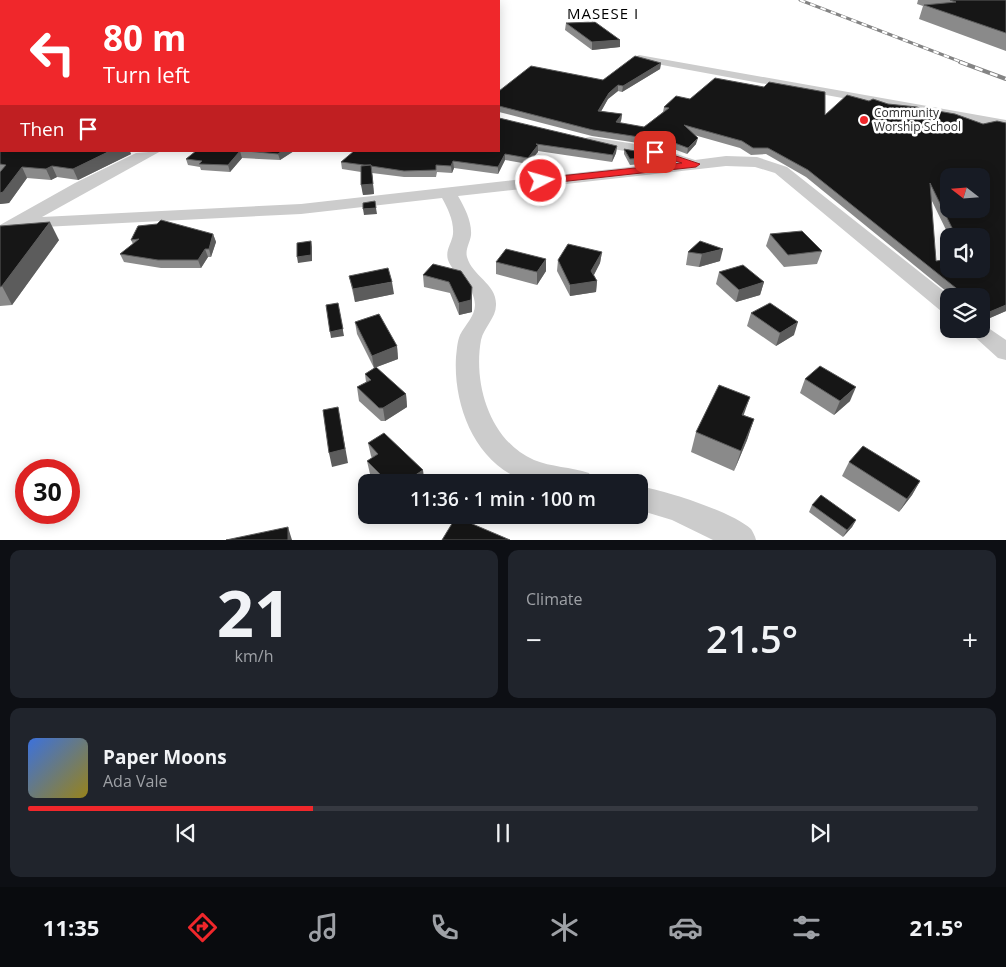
<!DOCTYPE html>
<html lang="en">
<head>
<meta charset="utf-8">
<style>
  :root { --surface:#171b24; --page:#20242c; --text:#f1f3f6; --muted:#9ea1a6; --line:#363941; --accent:#f0272b }
  body { margin:0; font-family:"Open Sans",sans-serif; background:var(--page); color:var(--text); height:100vh; display:flex; flex-direction:column; font-size:19px; white-space:nowrap }
  * { box-sizing:border-box; margin:0 }
  p { font-size:16px; color:var(--muted) }
  .icon { flex:none; width:28px; height:28px; fill:none; stroke:currentColor; stroke-width:2; stroke-linecap:round; stroke-linejoin:round }
  .map { position:relative; height:540px; overflow:hidden }
  .sheet { display:flex; flex-direction:column; gap:10px; padding:10px; background:#0d0f14; flex:1 }
  .sheet>* { flex:none }
  .guide { position:absolute; left:0px; top:0px; width:500px; height:152px; box-shadow:0 2px 12px #0003; background:#f0272b; color:#fff; overflow:hidden }
  .needle { width:32px; rotate:287deg }
  .tools { position:absolute; left:940px; top:168px; display:grid; gap:10px }
  .tools a { display:grid; place-items:center; width:50px; height:50px; border-radius:10px; background:var(--surface); box-shadow:0 2px 12px #0003; font-size:25px }
  .speed { position:absolute; left:15px; top:459px; display:flex; gap:10px; font-size:25px; font-weight:700; text-align:center }
  .speed>* { display:grid; place-content:center; width:65px; height:65px; border-radius:50%; background:var(--surface); box-shadow:0 2px 12px #0003; line-height:1 }
  .speed .limit { border:8px solid #d22; background:#fff; color:#111 }
  .pin { position:absolute; display:grid; place-items:center; width:42px; height:42px; color:#fff; margin:-21px; border-radius:10px; box-shadow:0 2px 8px #0006 }
  .me { position:absolute; width:55px; margin:-28px; rotate:84deg; stroke-linejoin:round; filter:drop-shadow(0 0 4px #0008) }
  .turn { display:flex; align-items:center; gap:18px; height:105px; padding:0 20px; font-size:22px }
  .turn .icon { width:65px; height:65px; stroke-width:2.5 }
  .turn b { display:block; font-size:35px; line-height:42px }
  .then { display:flex; align-items:center; height:48px; padding:0 20px; background:#0003; gap:10px; font-size:19px }
  .big { font-size:38px; font-weight:600; line-height:1.1 }
  .sheet .card { flex:1; display:flex; flex-direction:column; justify-content:center; gap:8px; min-width:0; padding:0 18px; border-radius:10px; background:var(--page) }
  .sheet .dial { align-items:center; gap:0 }
  .dial b { font-size:65px; line-height:1 }
  .song { display:flex; align-items:center; gap:15px }
  .cover { width:60px; height:60px; border-radius:8px; background:linear-gradient(135deg,hsl(220 70% 55%),hsl(50 70% 35%)) }
  .played { height:5px; border-radius:2px; background:linear-gradient(90deg,var(--accent) 30%,var(--line) 30%) }
  .keys { display:flex; justify-content:space-around; direction:ltr }
  .heat { display:flex; justify-content:space-between; align-items:center; font-size:28px; direction:ltr }
  .sheet .tiles { flex:1; display:grid; gap:10px; grid-template-columns:1fr 1fr }
  .card:last-child { grid-column:span 2 }
  .trip { position:absolute; left:358px; top:474px; width:290px; height:50px; border-radius:10px; background:var(--surface); box-shadow:0 2px 12px #0003; font-weight:600; line-height:50px; text-align:center }
  .tabs { display:flex; height:80px; justify-content:space-around; align-items:center; background:#090b0e; color:var(--muted) }
  .tabs .icon { width:35px; height:35px }
  .tabs .current { color:var(--accent) }
  .tabs b { font-size:22px; color:var(--text) }
  .map>svg:first-child { display:block }
</style>
</head>
<body>
<div class="map">
<svg width="1006" height="540" viewBox="0 0 1006 540">
  <rect width="100%" height="100%" fill="#fff"/>
  <g fill="none" stroke-linecap="round" stroke-linejoin="round">
    <g fill="#ccc" fill-rule="evenodd">
      <polygon points="639,55 1006,120 1006,128 635,60 633,58"/>
      <path d="M590 137 655 147 695 160 726 156 757 157 787 167 950 296 949 313 941 311 775 173 755 167 726 166 458 196C465 208 472 222 471 235 470 243 465 249 467 257 472 276 497 284 496 305 496 318 484 327 481 340 473 384 490 441 534 460 551 467 571 467 589 473L593 482C579 484 543 486 529 482 477 467 453 408 456 357 457 350 457 342 460 335 465 325 475 316 475 305 475 286 454 276 448 260 445 250 452 243 453 234 454 221 448 209 442 198L301 214 23 228 0 238V225L75 183 136 153 161 151 42 217 301 204 673 162 653 156 585 144 583 141 585 138Z"/>
      <polygon points="981,323 1006,340 1006,360 998,358 966,329 981,329"/>
      <path d="M639 486C666 491 731 511 751 529 753 532 755 536 756 540H713L672 520 639 510Z"/>
    </g>
    <defs>
      <polyline id="rail-far1" points="800,0 964,63"/>
      <polyline id="rail" points="960,62 1006,79"/>
    </defs>
    <use href="#rail-far1" stroke="#848484" stroke-width="3"/>
    <use href="#rail" stroke="#848484" stroke-width="4"/>
    <use href="#rail-far1" stroke="#fff" stroke-width="2" stroke-dasharray="5.5" stroke-linecap="butt"/>
    <use href="#rail" stroke="#fff" stroke-width="2.5" stroke-dasharray="8" stroke-linecap="butt"/>
  </g>
  <g fill="#8a8a8a" fill-rule="evenodd">
    <polygon points="918,0 1006,0 1006,51 919,19 923,6 917,4"/>
    <polygon points="566,23 620,40 620,47 592,50 565,30"/>
    <path d="M661 63 660 69 622 92 618 91 608 99 601 111 622 114 621 121 619 123 644 127 663 112 664 107 690 99 825 115 869 101 926 111 983 124 1006 123V311L983 321 981 320V296H952L806 177 766 154 751 155 740 148 694 135 696 144 687 154 671 148 592 136 499 112V91L603 80ZM931 199 949 236H981V269L936 261Z"/>
    <polygon points="499,118 617,146 616,153 612,162 538,151 528,164 505,160 498,174 454,168 452,173 437,172 436,177 404,177 372,173 374,194 363,195 361,172 342,169 341,162"/>
    <polygon points="0,128 1,151 131,154 78,180 57,177 51,180 27,178 9,203 0,204"/>
    <polygon points="624,149 663,156 663,162 630,165 624,154"/>
    <polygon points="196,151 294,151 280,160 242,158 230,172 201,170 200,167 188,165 186,159"/>
    <polygon points="0,226 59,240 12,305 0,306"/>
    <polygon points="213,234 216,242 211,257 208,257 201,268 161,268 124,262 120,254 133,244 131,240"/>
    <polygon points="770,234 822,251 817,264 784,267 766,246"/>
    <polygon points="700,241 720,261 699,267 686,265 688,252"/>
    <polygon points="602,252 600,263 594,275 597,281 596,292 570,296 557,271 558,260"/>
    <polygon points="496,262 546,271 537,285 496,274"/>
    <polygon points="719,272 764,282 760,295 736,302 716,284"/>
    <polygon points="423,275 472,287 472,312 459,315 450,293 424,287"/>
    <polygon points="349,276 394,294 355,302"/>
    <polygon points="751,313 794,335 776,346 747,326"/>
    <polygon points="355,322 397,346 398,359 374,368 357,334"/>
    <polygon points="365,374 406,394 407,407 385,421 381,421 359,401 357,387 366,382"/>
    <polygon points="805,379 850,401 834,415 800,393"/>
    <polygon points="744,415 754,419 747,440 734,471 691,452 696,432"/>
    <polygon points="368,443 423,470 424,482 378,482 370,474 367,461 372,458 371,456"/>
    <polygon points="849,462 920,481 912,495 899,512 842,476"/>
    <polygon points="812,505 856,520 852,527 843,537 809,512"/>
  </g>
  <g fill="#5c5c5c">
    <polygon points="378,0 390,0 390,1 375,1"/>
    <polygon points="620,40 620,47 592,50 592,42"/>
    <polygon points="661,63 660,69 622,92 623,86"/>
    <polygon points="618,85 618,91 608,99 598,117 598,111 609,93"/>
    <polygon points="622,114 621,121 616,129 616,122"/>
    <polygon points="698,138 696,144 687,154 688,148"/>
    <polygon points="538,145 538,152 528,164 528,158"/>
    <polygon points="617,146 616,153 612,162 613,155"/>
    <polygon points="110,151 130,151 131,154 78,180 73,169"/>
    <polygon points="240,151 242,158 230,172 228,165"/>
    <polygon points="282,151 294,151 280,160 278,154"/>
    <polygon points="505,154 505,160 498,174 498,167"/>
    <polygon points="663,156 663,162 636,164 637,159"/>
    <polygon points="453,161 454,168 452,173 451,166"/>
    <polygon points="371,165 374,194 363,195 361,185"/>
    <polygon points="52,166 57,177 51,180 46,169"/>
    <polygon points="22,167 27,178 9,203 0,204 0,193"/>
    <polygon points="376,208 377,214 364,215 363,209"/>
    <polygon points="50,222 59,240 12,305 2,286"/>
    <polygon points="213,234 216,242 211,257 209,249"/>
    <polygon points="311,241 312,247 312,261 298,263 297,257"/>
    <polygon points="205,249 208,257 201,268 198,260"/>
    <polygon points="723,249 720,261 699,267 702,254"/>
    <polygon points="602,252 600,263 590,282 597,281 596,292 570,296 570,285 591,271"/>
    <polygon points="546,259 546,271 537,285 537,272"/>
    <polygon points="392,282 394,294 355,302 353,289"/>
    <polygon points="764,282 760,295 736,302 739,290"/>
    <polygon points="472,287 472,312 459,315 459,303"/>
    <polygon points="338,303 344,336 331,338 330,332"/>
    <polygon points="1006,305 1006,311 983,321 987,313"/>
    <polygon points="798,322 794,335 776,346 780,333"/>
    <polygon points="397,346 398,359 374,368 372,356"/>
    <polygon points="856,387 850,401 834,415 840,401"/>
    <polygon points="406,394 407,407 385,421 383,408"/>
    <polygon points="750,397 743,417 742,415"/>
    <polygon points="338,407 348,463 332,467 329,453"/>
    <polygon points="754,419 747,440 734,471 741,451"/>
    <polygon points="423,470 424,482 405,482"/>
    <polygon points="920,481 912,495 899,512 907,499"/>
    <polygon points="856,520 852,527 843,537 847,530"/>
    <polygon points="288,527 292,540 288,540"/>
  </g>
  <g fill="#161616" stroke="#5c5c5c" fill-rule="evenodd">
    <polygon points="278,0 378,0 375,1 265,1"/>
    <polygon points="950,0 1006,0 1006,33 924,5 956,2"/>
    <polygon points="595,22 620,40 592,42 566,23"/>
    <path d="M635 56 661 63 623 86 618 85 609 93 598 111 622 114 616 122 644 127 669 108 664 107 676 96 690 99 715 78 764 87 769 82 825 92V115L847 95 869 101 873 99 888 104 917 107 926 111 932 110 955 114 983 124 997 121 1006 123V305L987 313 981 309V296H966L808 170 768 148H753L742 141 684 125 698 138 688 148 672 142 593 130 499 106V107V91L531 66 603 80ZM949 176H981V209H949ZM930 183 956 236H981V269H949V259L936 261Z"/>
    <polygon points="499,118 617,146 613,155 536,144 538,145 528,158 505,154 498,167 453,161 451,166 436,165 436,170 404,171 371,166 371,165 364,165 341,162 354,151 499,151"/>
    <polygon points="0,138 1,138 1,151 110,151 73,169 52,166 46,169 22,167 3,192 0,193 0,172 6,165 0,164"/>
    <polygon points="624,149 663,156 630,159"/>
    <polygon points="196,151 240,151 228,165 199,164 202,161 186,159"/>
    <polygon points="246,151 282,151 278,154"/>
    <polygon points="371,165 373,184 361,185 361,166"/>
    <polygon points="375,201 376,208 363,209 363,203"/>
    <polygon points="161,220 213,234 209,249 205,249 198,260 158,260 120,254 139,239 131,240 138,226 157,224"/>
    <polygon points="50,222 2,286 0,287 0,226"/>
    <polygon points="802,231 822,251 788,255 770,234"/>
    <polygon points="311,241 311,255 297,257 297,243"/>
    <polygon points="700,241 723,249 702,254 688,252"/>
    <polygon points="568,244 602,252 591,271 597,281 570,285 558,260"/>
    <polygon points="506,249 546,259 537,272 496,262"/>
    <polygon points="433,264 461,271 472,287 471,300 459,303 449,282 423,275"/>
    <polygon points="743,265 764,282 739,290 719,272"/>
    <polygon points="388,268 392,282 353,289 349,276"/>
    <polygon points="338,303 343,329 330,332 326,305"/>
    <polygon points="770,303 798,322 780,333 751,313"/>
    <polygon points="379,314 397,346 372,356 355,322"/>
    <polygon points="820,366 856,387 840,401 805,379"/>
    <polygon points="376,367 406,394 383,408 379,408 357,387 371,380 365,374"/>
    <polygon points="719,385 750,397 742,415 754,419 741,451 696,432"/>
    <polygon points="338,407 345,449 329,453 323,410"/>
    <polygon points="384,433 423,470 405,482 388,482 367,461 378,454 368,443"/>
    <polygon points="863,446 920,481 907,499 849,462"/>
    <polygon points="821,495 856,520 847,530 812,505"/>
    <polygon points="456,517 510,540 442,540"/>
    <polygon points="288,527 288,540 226,540"/>
  </g>
  <polygon fill="#f0272b" stroke="#9c191c" points="652,150 658,150 700,164 696,167 541,184 536,181 541,178 682,163 652,154"/>
  <circle fill="#f0272b" stroke="#fff" stroke-width="2" cx="864" cy="120" r="5"/>
  <g text-anchor="middle" stroke-width="5" stroke-linejoin="round" paint-order="stroke">
    <g font-size="12" fill="#2f2f2f" stroke="#fff" text-anchor="start">
      <text x="874" y="117">Community<tspan x="874" dy="14">Worship School</tspan></text>
    </g>
    <g font-size="15" letter-spacing="1" fill="#000" stroke="#fff">
      <text x="603" y="19">MASESE I</text>
    </g>
  </g>
</svg>
<div class="tools">
<a><svg class="needle" viewBox="-14 -14 28 28"><path d="M0-13l5 13h-10z" fill="#e53935"/><path d="M0 13l5-13h-10z" fill="#9ea1a6"/></svg></a>
<a><svg class="icon" aria-label="sound" viewBox="0 0 24 24"><path d="M4 9h4l5-4v14l-5-4H4zM17 9q2 3 0 6"/></svg></a>
<a><svg class="icon" aria-label="layers" viewBox="0 0 24 24"><path d="M12 4l9 5-9 5-9-5zM3 14l9 5 9-5"/></svg></a>
</div>
<div class="speed"><div class="limit">30</div></div>
<div class="pin" style="left:655px;top:152px;background:#d93025"><svg class="icon" aria-label="arrive" viewBox="0 0 24 24"><path d="M6 21V4h12l-3 4 3 4H6"/></svg></div>
<svg class="me" style="left:541px;top:181px" viewBox="-20 -20 40 40"><circle r="17" fill="#f0272b" stroke="#fff" stroke-width="3"/><path d="M0-11L8 9 0 5-8 9z" fill="#fff"/></svg>
<div class="trip">11:36 · 1 min · 100 m</div>
<div class="guide">
<div class="turn"><svg class="icon" aria-label="left" viewBox="0 0 24 24"><path d="M17 20v-9H6M10 6l-5 5 5 5"/></svg><div><b>80 m</b>Turn left</div></div>
<div class="then">Then<svg class="icon" aria-label="arrive" viewBox="0 0 24 24"><path d="M6 21V4h12l-3 4 3 4H6"/></svg></div>
</div>
</div>
<section class="sheet">
<div class="tiles">
<div class="card dial"><b>21</b><p>km/h</p></div>
<div class="card"><p>Climate</p>
<div class="heat"><a>−</a><b class="big">21.5°</b><a>+</a></div>
</div>
<div class="card">
<div class="song"><i class="cover"></i><div><b>Paper Moons</b><p>Ada Vale</p></div></div>
<div class="played"></div>
<div class="keys"><svg class="icon" aria-label="previous" viewBox="0 0 24 24"><path d="M18 5L8 12l10 7zM5 5v14"/></svg><svg class="icon" aria-label="pause" viewBox="0 0 24 24"><path d="M8 5v14M16 5v14"/></svg><svg class="icon" aria-label="next" viewBox="0 0 24 24"><path d="M6 5l10 7-10 7zM19 5v14"/></svg></div>
</div>
</div>
</section>
<nav class="tabs">
<b>11:35</b>
<svg class="icon current" aria-label="directions" viewBox="0 0 24 24"><path d="M12 3l9 9-9 9-9-9zM9 14v-3h6M13 9l2 2-2 2"/></svg>
<svg class="icon" aria-label="music" viewBox="0 0 24 24"><path d="M9 18V5l10-2v13"/><circle cx="6" cy="18" r="3"/><circle cx="16" cy="16" r="3"/></svg>
<svg class="icon" aria-label="phone" viewBox="0 0 24 24"><path d="M5 4h4l2 5-3 2q2 4 5 5l2-3 5 2v4C11 20 4 13 5 4z"/></svg>
<svg class="icon" aria-label="climate" viewBox="0 0 24 24"><path d="M12 3v18M4 7l16 10M4 17L20 7"/></svg>
<svg class="icon" aria-label="car" viewBox="0 0 24 24"><path d="M5 17H2v-5l4-1 3-4h7l3 4 3 1v5h-3M9 17h6M6 11h13"/><circle cx="7" cy="17" r="2"/><circle cx="17" cy="17" r="2"/></svg>
<svg class="icon" aria-label="filters" viewBox="0 0 24 24"><path d="M4 7h16M4 17h16"/><circle cx="9" cy="7" r="2"/><circle cx="15" cy="17" r="2"/></svg>
<b>21.5°</b>
</nav>
</body>
</html>
